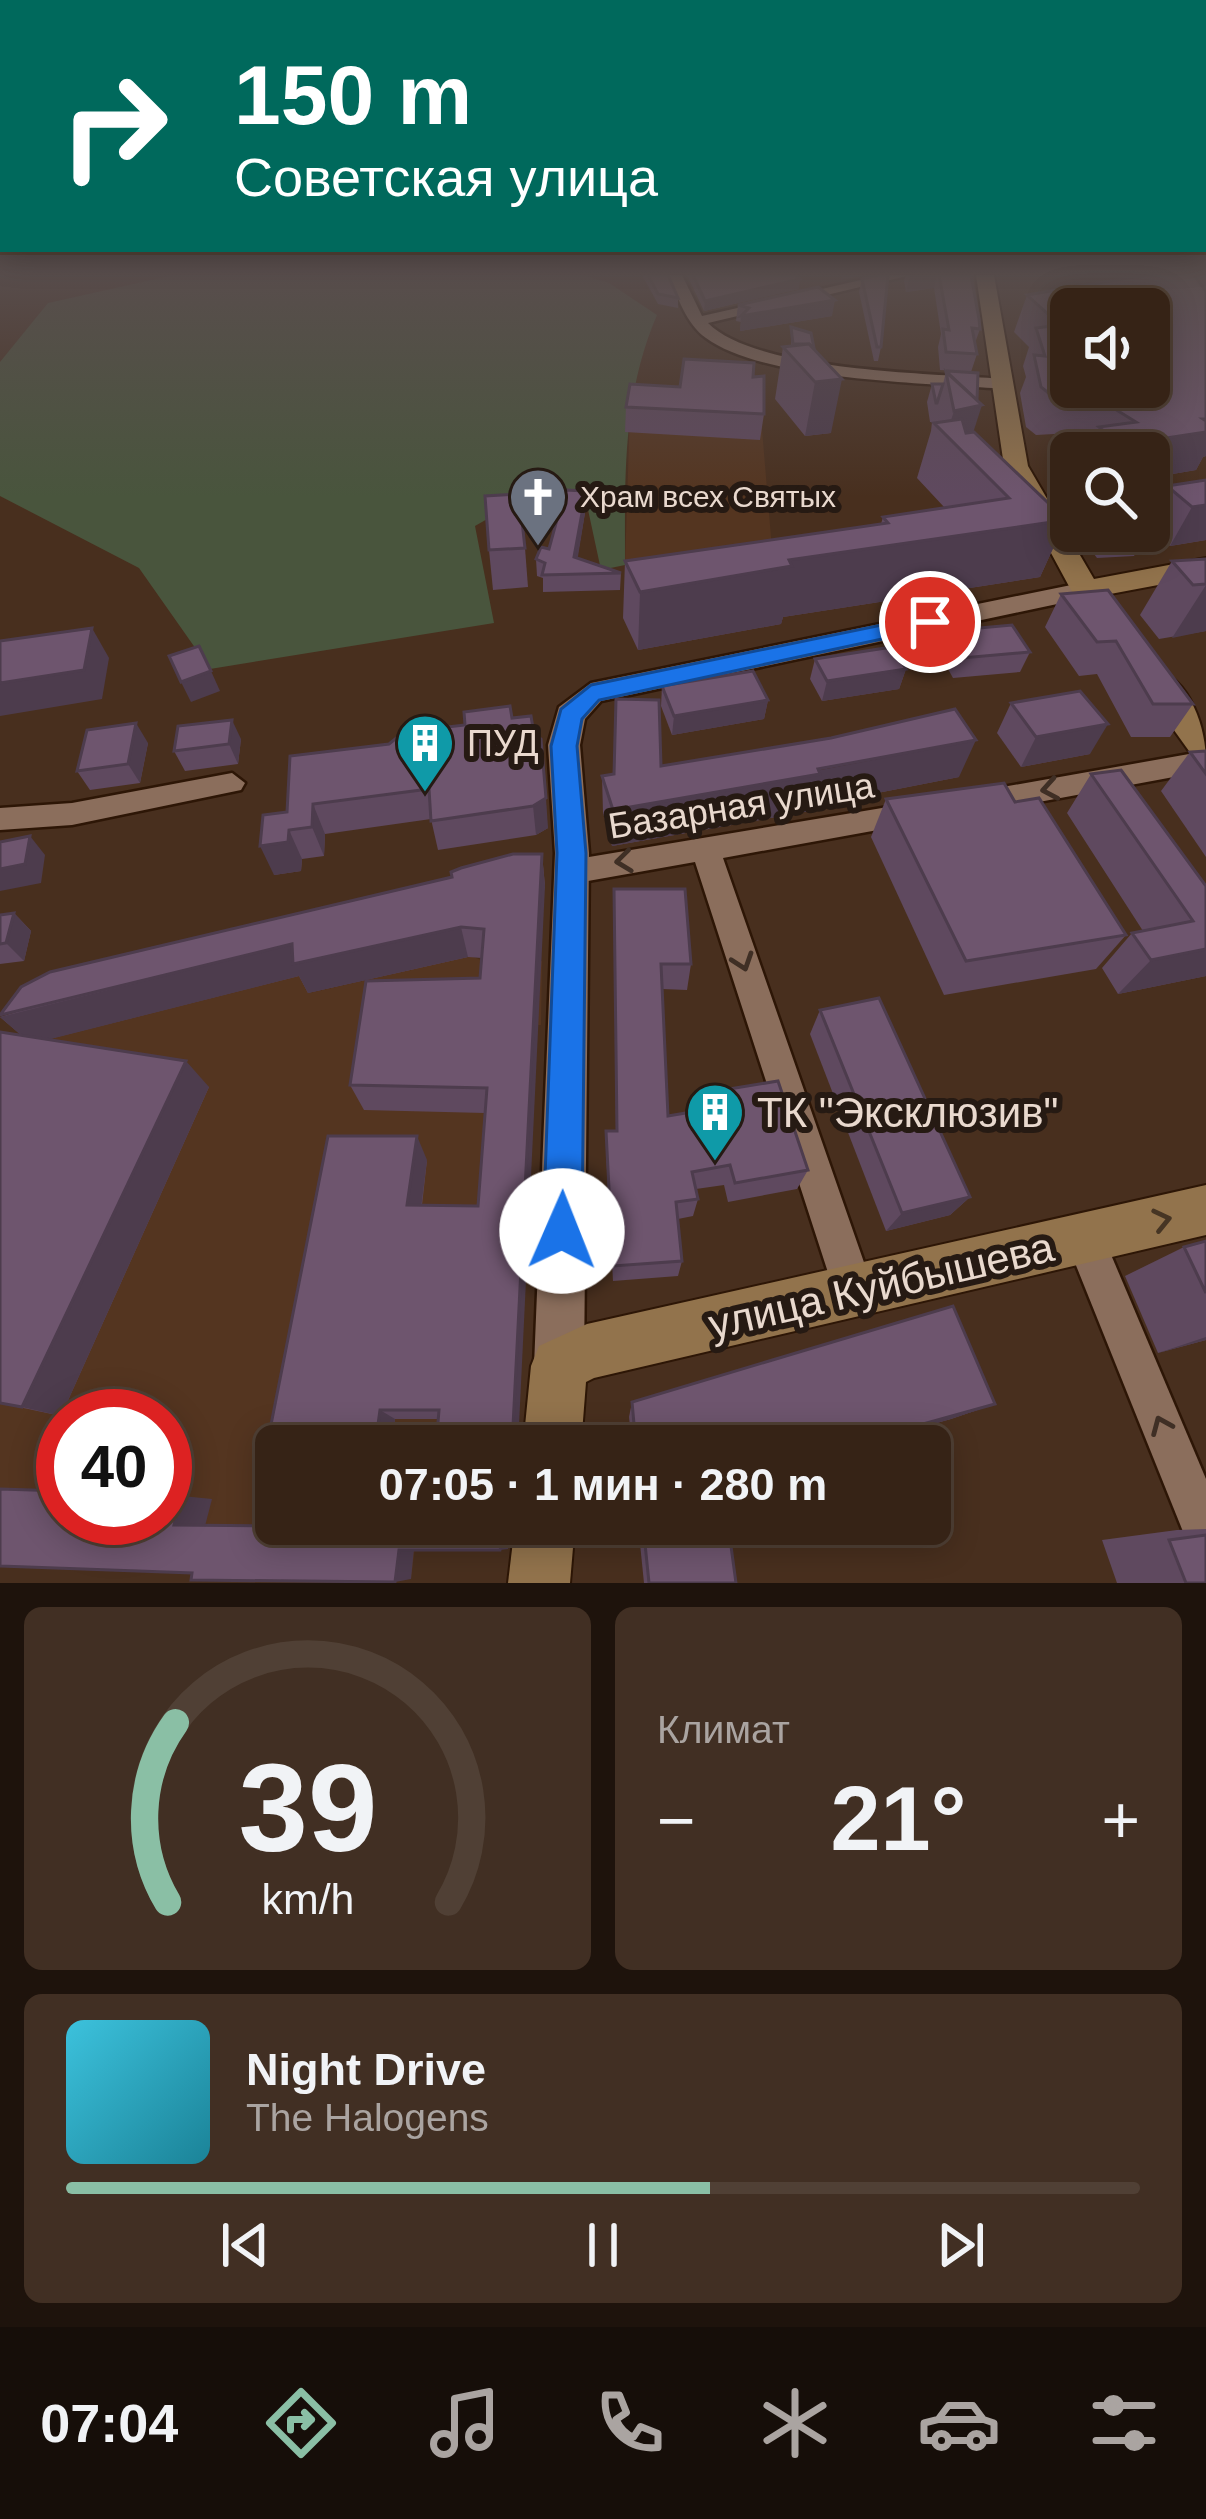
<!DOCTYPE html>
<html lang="ru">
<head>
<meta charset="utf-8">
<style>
  :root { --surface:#362316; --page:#412f23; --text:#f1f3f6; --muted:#aaa4a1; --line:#504035; --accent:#8abfa5 }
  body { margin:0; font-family:Helvetica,sans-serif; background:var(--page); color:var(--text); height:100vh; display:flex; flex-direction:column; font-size:45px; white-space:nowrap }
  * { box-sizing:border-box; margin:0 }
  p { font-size:39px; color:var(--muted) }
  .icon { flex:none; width:66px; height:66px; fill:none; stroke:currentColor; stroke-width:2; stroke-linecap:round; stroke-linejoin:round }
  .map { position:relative; height:1583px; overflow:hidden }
  .drawer { display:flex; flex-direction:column; gap:24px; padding:24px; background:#1e130c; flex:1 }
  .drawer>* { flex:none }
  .guide { position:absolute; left:0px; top:0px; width:1206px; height:252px; box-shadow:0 6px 30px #0003,0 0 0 3px var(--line); background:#00695c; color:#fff; overflow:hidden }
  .tools { position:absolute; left:1050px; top:288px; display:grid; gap:24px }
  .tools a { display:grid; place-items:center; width:120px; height:120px; border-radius:18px; background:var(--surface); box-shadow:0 6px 30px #0003,0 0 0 3px var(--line); font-size:60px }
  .speed { position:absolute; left:36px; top:1389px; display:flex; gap:24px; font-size:60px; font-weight:700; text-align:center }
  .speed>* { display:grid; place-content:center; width:156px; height:156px; border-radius:50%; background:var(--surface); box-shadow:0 6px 30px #0003,0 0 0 3px var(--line); line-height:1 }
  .speed .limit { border:18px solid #d22; background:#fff; color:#111 }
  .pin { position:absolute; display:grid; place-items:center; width:102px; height:102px; color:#fff; margin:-51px; border:6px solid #fff; border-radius:50%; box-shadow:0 3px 12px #0007 }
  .me { position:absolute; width:132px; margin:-66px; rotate:1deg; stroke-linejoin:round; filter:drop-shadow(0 0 9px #0008) }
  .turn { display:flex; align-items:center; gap:42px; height:252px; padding:0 36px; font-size:54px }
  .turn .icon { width:156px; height:156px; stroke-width:2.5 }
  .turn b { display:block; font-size:84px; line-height:102px }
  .big { font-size:90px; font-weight:700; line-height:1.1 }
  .drawer .card { flex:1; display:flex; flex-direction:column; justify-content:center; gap:18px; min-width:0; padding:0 42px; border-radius:18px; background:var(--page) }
  .drawer .dial { align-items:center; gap:0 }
  .dial svg { height:312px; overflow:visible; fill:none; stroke:var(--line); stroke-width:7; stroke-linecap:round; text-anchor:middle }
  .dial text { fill:var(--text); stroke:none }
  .song { display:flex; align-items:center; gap:36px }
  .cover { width:144px; height:144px; border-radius:18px; background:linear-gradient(135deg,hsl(190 70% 55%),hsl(190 70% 35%)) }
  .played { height:12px; border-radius:6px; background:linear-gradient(90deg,var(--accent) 60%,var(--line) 60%) }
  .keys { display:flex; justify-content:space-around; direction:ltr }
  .heat { display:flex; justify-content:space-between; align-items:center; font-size:66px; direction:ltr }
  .drawer .tiles { flex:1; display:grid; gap:24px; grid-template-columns:1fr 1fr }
  .card:last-child { grid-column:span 2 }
  .trip { position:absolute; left:255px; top:1425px; width:696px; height:120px; border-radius:18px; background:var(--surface); box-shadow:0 6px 30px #0003,0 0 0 3px var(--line); font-weight:700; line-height:120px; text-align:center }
  .menu { display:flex; height:192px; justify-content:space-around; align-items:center; background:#160e09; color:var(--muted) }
  .menu .icon { width:84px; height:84px }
  .menu .on { color:var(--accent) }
  .menu b { font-size:54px; color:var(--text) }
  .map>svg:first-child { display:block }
</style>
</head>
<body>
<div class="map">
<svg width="1206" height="1583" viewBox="0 0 1206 1583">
  <rect width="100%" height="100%" fill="#482f1e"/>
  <g fill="#543520" fill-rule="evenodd">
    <polygon points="630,409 761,417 772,549 625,565"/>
    <path d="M388 924 489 963 542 961 541 1025 503 1026 518 1446H276V1524H418L411 1579 0 1562V1102L44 1025 306 942 309 993 392 974ZM63 1416H165V1518H63Z"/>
  </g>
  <path fill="#49553d" d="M174 275H583L609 283 657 315C622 396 625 479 625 565L601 570 587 505 517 502 475 526 494 623 210 669 139 568 0 496V362L48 303Z"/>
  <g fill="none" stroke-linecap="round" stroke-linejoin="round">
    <defs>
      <g id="minor">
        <path d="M668 275H682L702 316 883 275H911L708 323C757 372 933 373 1004 379L1012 384 1004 389C930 383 764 381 706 338 686 324 678 297 668 275Z"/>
        <polygon points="1206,751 1206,771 980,813 970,809 966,802 970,795 980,791"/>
        <polygon points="232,773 245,783 241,790 72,825 0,830 0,808 72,803"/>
        <polygon points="912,803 922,806 926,814 922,822 723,858 874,1291 868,1305 854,1311 840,1305 834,1291 695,862 571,884 561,880 556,872 561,864 571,860"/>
        <polygon points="1084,1219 1098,1224 1206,1479 1206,1556 1190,1549 1065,1238 1070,1224"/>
      </g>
      <polygon id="tertiary" points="1086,582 1095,584 1095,596 601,701 585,719 580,745 589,853 584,1366 577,1384 559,1391 541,1384 534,1366 555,853 548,745 559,707 591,683"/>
      <g id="secondary">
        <polygon points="976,275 994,275 1028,466 1094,579 1206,558 1206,576 1105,595 1132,631 1128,638 1106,638 1071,590 1004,466"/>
        <path d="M1154 669C1191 679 1206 729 1206 762L1194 758 1138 680Z"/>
        <polygon points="1206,1185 1206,1235 594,1378 586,1382 581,1446 523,1446 531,1366 539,1346 587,1324"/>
        <polygon points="515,1524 575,1524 570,1583 508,1583"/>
      </g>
    </defs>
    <use href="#minor" stroke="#2d1606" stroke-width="5"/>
    <use href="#tertiary" stroke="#2d1606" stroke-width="5"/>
    <use href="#secondary" stroke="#2d1606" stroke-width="4"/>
    <use href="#minor" fill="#8b6e5c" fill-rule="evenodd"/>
    <use href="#tertiary" fill="#8b6e5c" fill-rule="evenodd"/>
    <use href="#secondary" fill="#92734c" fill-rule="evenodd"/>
  </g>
  <g fill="#5f495f">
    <polygon points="642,275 668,275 678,298 678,308 658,304"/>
    <polygon points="687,275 795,275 799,289 704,311"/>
    <polygon points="906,275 971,275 980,329 975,343 977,354 971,372 940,370 938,347 941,334 934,288 906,292 904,281"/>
    <polygon points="1141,275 1206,275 1206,456 1203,457 1196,470 1149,478 1149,453 1071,453 1071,523 1048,491 1064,453 1088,451 1091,445 1072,433 1036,435 1026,427 1020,393 1026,377 1023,366 1029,347 1014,332 1027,295"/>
    <polygon points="862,279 881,347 878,361 874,361 859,292"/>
    <polygon points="738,305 832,316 740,331 741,322 736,321"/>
    <polygon points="791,327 811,333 831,433 805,436 775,399 783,347 791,346"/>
    <polygon points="946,372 973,432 1066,520 1040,577 783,617 781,624 638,650 623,618 625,561 881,524 883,517 944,507 917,478 931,431 932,422 930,422 927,402 932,384 943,384"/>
    <polygon points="753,377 764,414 760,440 625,432 626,407 680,387"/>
    <polygon points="1206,480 1206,540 1170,546 1149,529 1149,509 1152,513 1167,486"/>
    <polygon points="586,507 577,559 621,573 620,590 543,592 543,578 537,576 536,559 549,549"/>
    <polygon points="1077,531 1148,531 1134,556 1097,558"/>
    <polygon points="525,548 528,587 493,590 489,550"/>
    <polygon points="1206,559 1206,631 1159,639 1140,615 1172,561"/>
    <polygon points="1061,594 1193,704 1170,737 1131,737 1097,674 1079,676 1045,627"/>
    <polygon points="946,631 1030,652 1020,672 953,678 938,651"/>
    <polygon points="815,659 906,669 899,689 822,701 810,679"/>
    <polygon points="662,686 768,700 764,719 672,735 661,706"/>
    <polygon points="1011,703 1090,754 1021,767 997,733"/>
    <polygon points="512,718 548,828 536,835 438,850 431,819 325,834 324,856 302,859 301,871 274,875 287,812 389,744"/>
    <polygon points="241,739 238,764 185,771 174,751"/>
    <polygon points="148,743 140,783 90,790 77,771"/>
    <polygon points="1206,751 1206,857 1161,791 1190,752"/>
    <polygon points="661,766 959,777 811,806 810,811 612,846 603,813 602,776"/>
    <polygon points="1091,774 1206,886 1206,976 1118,994 1102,968 1132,933 1143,931 1067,813"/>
    <polygon points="886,799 1015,802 1126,935 1096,969 944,995 871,837"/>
    <polygon points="542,854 545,886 439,1419 395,1419 392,1446 276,1446 276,1453 266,1450 427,1160 422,1205 478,1206 485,1113 364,1110 350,1085 480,978 482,958 468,957 308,993 299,976 49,1039 209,1087 61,1416 0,1403 21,1035 0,1017 452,877"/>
    <polygon points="14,913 31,931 24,961 0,964 0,915"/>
    <polygon points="614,916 691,964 687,990 662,989 668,1116 707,1109 711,1092 808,1170 797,1189 728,1202 724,1185 696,1189 698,1199 693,1216 678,1219 682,1261 678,1276 613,1281 606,1152 606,1131 616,1131"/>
    <polygon points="820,1010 970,1197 950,1215 886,1231 810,1034"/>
    <polygon points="1206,1241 1206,1340 1158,1353 1125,1276 1184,1247"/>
    <polygon points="632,1402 995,1404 951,1419 854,1446 632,1446 629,1417"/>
    <polygon points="638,1524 728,1524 736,1583 644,1583"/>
    <polygon points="1206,1529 1206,1583 1117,1583 1102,1540 1177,1530"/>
  </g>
  <g fill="#4d3c4d">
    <polygon points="842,275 863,275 841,280"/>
    <polygon points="910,275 937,275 934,288 906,292"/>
    <polygon points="800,279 799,289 704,311 705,301"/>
    <polygon points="835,300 832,316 740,331 741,316"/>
    <polygon points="842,379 831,433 805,436 815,382"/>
    <polygon points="982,405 966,455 946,436 954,411"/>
    <polygon points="1206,419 1206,456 1203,457 1196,470 1149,478 1149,453 1116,453 1120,445"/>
    <polygon points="586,491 586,507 575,575 574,557"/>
    <polygon points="1206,505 1206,540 1170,546 1192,507"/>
    <polygon points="1066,520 1040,577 783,617 781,624 638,650 640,592 789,560"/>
    <polygon points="1206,585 1206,631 1172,638"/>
    <polygon points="92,628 109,658 102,699 0,716 0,683"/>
    <polygon points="906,669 899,689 822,701 827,681"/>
    <polygon points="211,671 220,691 191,702 181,682"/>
    <polygon points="768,700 764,719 672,735 674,716"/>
    <polygon points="232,720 241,739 238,764 229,744"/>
    <polygon points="136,723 148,743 140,783 128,764"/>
    <polygon points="1108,724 1090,754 1021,767 1036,737"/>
    <polygon points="976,740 959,777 811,806 810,811 612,846 613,810"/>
    <polygon points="546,798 548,828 536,835 533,806"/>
    <polygon points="313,804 325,834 324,856 312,827"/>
    <polygon points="289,830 302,859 301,871 274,875 260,846"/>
    <polygon points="30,836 45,855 41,883 0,891 0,869"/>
    <polygon points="542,854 545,886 518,1446 512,1446"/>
    <polygon points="14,913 31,931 24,961 6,943"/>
    <polygon points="461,927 468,957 308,993 299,976 31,1044 0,1017 292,944"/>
    <polygon points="1206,949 1206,976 1118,994 1151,960"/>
    <polygon points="186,1061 209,1087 61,1416 22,1407"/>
    <polygon points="417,1136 427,1160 419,1225 407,1205"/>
    <polygon points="970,1197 950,1215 886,1231 902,1213"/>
    <polygon points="1206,1337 1206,1340 1158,1353"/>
    <polygon points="995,1404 951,1419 854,1446 844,1446"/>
    <polygon points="380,1410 395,1419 392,1446 375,1446"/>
    <polygon points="182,1496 212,1499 205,1526 174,1525"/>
    <polygon points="507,1524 514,1524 508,1549 500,1550"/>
    <polygon points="414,1549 411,1579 395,1582 399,1550"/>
  </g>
  <g fill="#6e556e" stroke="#4d3c4d" stroke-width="3" fill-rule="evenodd">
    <polygon points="648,275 668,275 678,298 658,294"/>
    <polygon points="693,275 795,275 800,279 705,301"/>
    <polygon points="878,275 888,275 881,347 877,347 862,279"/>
    <polygon points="939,275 971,275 979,319 980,329 972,328 977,354 946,352 943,329 949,330"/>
    <path d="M1146 275H1194L1206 291V419H1203L1206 421V432L1120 445 1099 427 1136 422 1089 393 1051 395 1041 387 1034 355 1045 356 1036 328 1060 325 1027 295ZM1071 309H1149V387H1071Z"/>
    <polygon points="818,287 835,300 741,316 749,308 738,305"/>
    <polygon points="791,327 811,333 814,348 809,344 793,344"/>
    <polygon points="809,344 842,379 815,382 783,347"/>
    <polygon points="684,359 754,363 753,377 764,376 764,414 626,407 630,384 680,387"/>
    <polygon points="948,371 978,373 977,400 949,374"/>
    <polygon points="946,372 982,405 954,411"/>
    <polygon points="932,384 943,384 937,403 936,403"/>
    <polygon points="962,419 966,433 974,432 1066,520 789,560 792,566 640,592 625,561 888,523 883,517 1009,498 934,423"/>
    <polygon points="1098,450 1100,453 1071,453 1071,462 1064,453"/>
    <polygon points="1206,480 1206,505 1192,507 1167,486"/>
    <polygon points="565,490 586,491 574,557 621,573 542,575 545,563 536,559 541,547 549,549"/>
    <polygon points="519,494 525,548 489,550 485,496"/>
    <polygon points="1206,559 1206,584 1193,585 1172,561"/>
    <polygon points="1108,590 1193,704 1153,704 1116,641 1097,642 1061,594"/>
    <polygon points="1012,625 1030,652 962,658 946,631"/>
    <polygon points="92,628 84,670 0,683 0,641"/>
    <polygon points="199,646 211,671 181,682 169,656"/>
    <polygon points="892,647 906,669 827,681 815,659"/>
    <polygon points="753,671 768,700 674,716 662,686"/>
    <polygon points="1080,691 1108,724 1036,737 1011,703"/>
    <polygon points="616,699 659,700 661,766 831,738 955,709 976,740 818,769 820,774 613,810 602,776 614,774"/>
    <polygon points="510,706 512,718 531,716 534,734 541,739 546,798 533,806 431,821 429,789 313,804 312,827 289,830 288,842 260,846 263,815 287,812 290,756 389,744 404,732 465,725 464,712"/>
    <polygon points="232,720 229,744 174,751 178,726"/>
    <polygon points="136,723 128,764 77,771 87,730"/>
    <polygon points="1206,751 1206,774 1190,752"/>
    <polygon points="1121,770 1206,886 1206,949 1151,960 1132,933 1193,921 1091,774"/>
    <polygon points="1004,783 1015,802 1039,798 1126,935 966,961 886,799"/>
    <polygon points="30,836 25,864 0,869 0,842"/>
    <polygon points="513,854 542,854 512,1446 436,1446 439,1410 380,1410 375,1446 276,1446 276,1450 266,1450 328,1136 417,1136 407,1205 478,1206 487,1088 350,1085 366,981 480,978 484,929 461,927 293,964 292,944 0,1015 21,987 50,972 452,877 451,872 461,868"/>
    <polygon points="614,889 685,889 691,964 661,964 668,1116 715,1108 711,1092 778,1081 808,1170 735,1183 730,1165 692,1172 698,1199 676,1202 682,1261 613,1266 606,1131 617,1131"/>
    <polygon points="14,913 6,943 0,944 0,915"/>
    <polygon points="879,998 970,1197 902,1213 820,1010"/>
    <polygon points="0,1032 186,1061 22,1407 0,1403"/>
    <polygon points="1206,1241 1206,1293 1184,1247"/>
    <polygon points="953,1306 995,1404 844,1446 636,1446 632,1402"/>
    <polygon points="0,1489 63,1491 63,1518 165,1518 165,1495 182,1496 174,1525 429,1527 429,1524 507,1524 500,1550 399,1550 395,1582 191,1580 192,1573 0,1566"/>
    <polygon points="643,1524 728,1524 736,1583 649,1583"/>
    <polygon points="1206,1535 1206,1583 1186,1583 1169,1540"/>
  </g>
  <defs><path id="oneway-chevron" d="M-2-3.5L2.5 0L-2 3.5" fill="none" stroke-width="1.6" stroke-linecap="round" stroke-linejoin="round" transform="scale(3)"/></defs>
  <g stroke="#3f2f25">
    <use href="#oneway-chevron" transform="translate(1050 789) rotate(170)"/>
    <use href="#oneway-chevron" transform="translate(624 861) rotate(173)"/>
    <use href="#oneway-chevron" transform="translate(743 962) rotate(71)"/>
    <use href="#oneway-chevron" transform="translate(1161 1425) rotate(-113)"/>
  </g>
  <use stroke="#463524" href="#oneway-chevron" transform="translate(1162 1220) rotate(-13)"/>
  <linearGradient id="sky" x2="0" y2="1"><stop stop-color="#281a10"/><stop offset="0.55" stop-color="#584d4c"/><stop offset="1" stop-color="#584d4c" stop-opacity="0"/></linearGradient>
  <rect width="1206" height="497" fill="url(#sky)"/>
  <polygon fill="#1a73e8" stroke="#114b97" stroke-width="3" points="930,615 938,617 938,627 599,700 582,719 577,746 586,853 582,1231 576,1245 562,1251 549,1245 543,1231 557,853 551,746 561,709 591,685"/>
  <defs>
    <symbol id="church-pin" viewBox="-11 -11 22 30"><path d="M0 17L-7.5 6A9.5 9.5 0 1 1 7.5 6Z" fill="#6b7280" stroke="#261a13"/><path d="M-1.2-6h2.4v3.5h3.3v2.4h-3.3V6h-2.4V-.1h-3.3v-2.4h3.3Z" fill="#fff"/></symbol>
    <symbol id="building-pin" viewBox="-11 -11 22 30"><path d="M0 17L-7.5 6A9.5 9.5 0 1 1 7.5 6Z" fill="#0f9aa8" stroke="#261a13"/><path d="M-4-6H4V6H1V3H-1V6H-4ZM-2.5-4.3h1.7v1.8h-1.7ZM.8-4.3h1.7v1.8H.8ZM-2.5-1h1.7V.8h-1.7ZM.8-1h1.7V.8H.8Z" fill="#fff"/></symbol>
  </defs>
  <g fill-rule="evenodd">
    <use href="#church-pin" x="505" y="464" width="66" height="90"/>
    <use href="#building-pin" x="392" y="710" width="66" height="90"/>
    <use href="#building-pin" x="682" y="1079" width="66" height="90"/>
  </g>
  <g text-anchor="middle" stroke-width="12" stroke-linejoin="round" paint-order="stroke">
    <g font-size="30" fill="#e9d9ce" stroke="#261a13" text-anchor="start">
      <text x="580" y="507">Храм всех Святых</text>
    </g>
    <g font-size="36" fill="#e9d9ce" stroke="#261a13" text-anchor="start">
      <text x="467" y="756">ПУД</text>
    </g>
    <g font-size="36" fill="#e9d9ce" stroke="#261a13">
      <text transform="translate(741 805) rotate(-9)" y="13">Базарная улица</text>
    </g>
    <g font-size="42" fill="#e9d9ce" stroke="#261a13" text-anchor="start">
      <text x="757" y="1127">ТК "Эксклюзив"</text>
    </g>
    <g font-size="42" fill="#e9d9ce" stroke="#261a13">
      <text transform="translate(881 1285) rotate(-13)" y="15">улица Куйбышева</text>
    </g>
  </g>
</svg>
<div class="tools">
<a><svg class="icon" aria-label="sound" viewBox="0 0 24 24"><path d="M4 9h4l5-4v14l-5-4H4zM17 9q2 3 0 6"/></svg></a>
<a><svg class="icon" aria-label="search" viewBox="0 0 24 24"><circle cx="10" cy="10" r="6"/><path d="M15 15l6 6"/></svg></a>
</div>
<div class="speed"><div class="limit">40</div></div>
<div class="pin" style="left:930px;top:622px;background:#d93025"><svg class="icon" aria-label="arrive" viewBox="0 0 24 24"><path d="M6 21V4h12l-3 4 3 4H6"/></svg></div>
<svg class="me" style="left:562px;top:1231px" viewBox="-20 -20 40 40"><circle r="19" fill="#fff"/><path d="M0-13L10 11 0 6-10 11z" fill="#1a73e8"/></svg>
<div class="trip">07:05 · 1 мин · 280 m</div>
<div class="guide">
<div class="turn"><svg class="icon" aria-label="right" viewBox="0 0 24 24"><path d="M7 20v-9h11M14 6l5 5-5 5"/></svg><div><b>150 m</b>Советская улица</div></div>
</div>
</div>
<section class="drawer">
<div class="tiles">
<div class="card dial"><svg viewBox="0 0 100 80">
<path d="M14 69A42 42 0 1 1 86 69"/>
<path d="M14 69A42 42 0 0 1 16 23" stroke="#8abfa5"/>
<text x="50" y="56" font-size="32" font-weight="700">39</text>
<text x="50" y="72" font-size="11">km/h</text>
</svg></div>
<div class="card"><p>Климат</p>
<div class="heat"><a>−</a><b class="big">21°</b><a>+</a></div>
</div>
<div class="card">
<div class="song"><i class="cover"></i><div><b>Night Drive</b><p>The Halogens</p></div></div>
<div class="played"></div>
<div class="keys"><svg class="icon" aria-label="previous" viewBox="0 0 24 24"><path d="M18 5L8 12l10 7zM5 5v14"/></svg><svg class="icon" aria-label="pause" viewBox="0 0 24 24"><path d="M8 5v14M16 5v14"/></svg><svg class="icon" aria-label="next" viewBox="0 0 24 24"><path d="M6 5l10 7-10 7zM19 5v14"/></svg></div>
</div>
</div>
</section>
<nav class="menu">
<b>07:04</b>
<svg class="icon on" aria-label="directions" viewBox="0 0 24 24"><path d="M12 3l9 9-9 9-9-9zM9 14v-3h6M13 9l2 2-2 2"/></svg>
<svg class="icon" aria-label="music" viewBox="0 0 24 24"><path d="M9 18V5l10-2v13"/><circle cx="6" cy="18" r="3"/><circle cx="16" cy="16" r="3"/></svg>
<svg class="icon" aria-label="phone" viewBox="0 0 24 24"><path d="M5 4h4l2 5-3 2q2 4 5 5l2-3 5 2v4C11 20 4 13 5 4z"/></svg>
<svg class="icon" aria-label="climate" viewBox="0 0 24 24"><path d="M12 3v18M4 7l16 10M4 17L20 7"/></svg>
<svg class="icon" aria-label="car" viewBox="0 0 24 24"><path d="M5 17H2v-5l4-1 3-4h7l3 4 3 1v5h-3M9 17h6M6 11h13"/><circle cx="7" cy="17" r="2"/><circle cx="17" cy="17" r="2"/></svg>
<svg class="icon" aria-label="filters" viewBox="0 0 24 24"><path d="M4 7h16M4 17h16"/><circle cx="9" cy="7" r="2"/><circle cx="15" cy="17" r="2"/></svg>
</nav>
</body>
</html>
